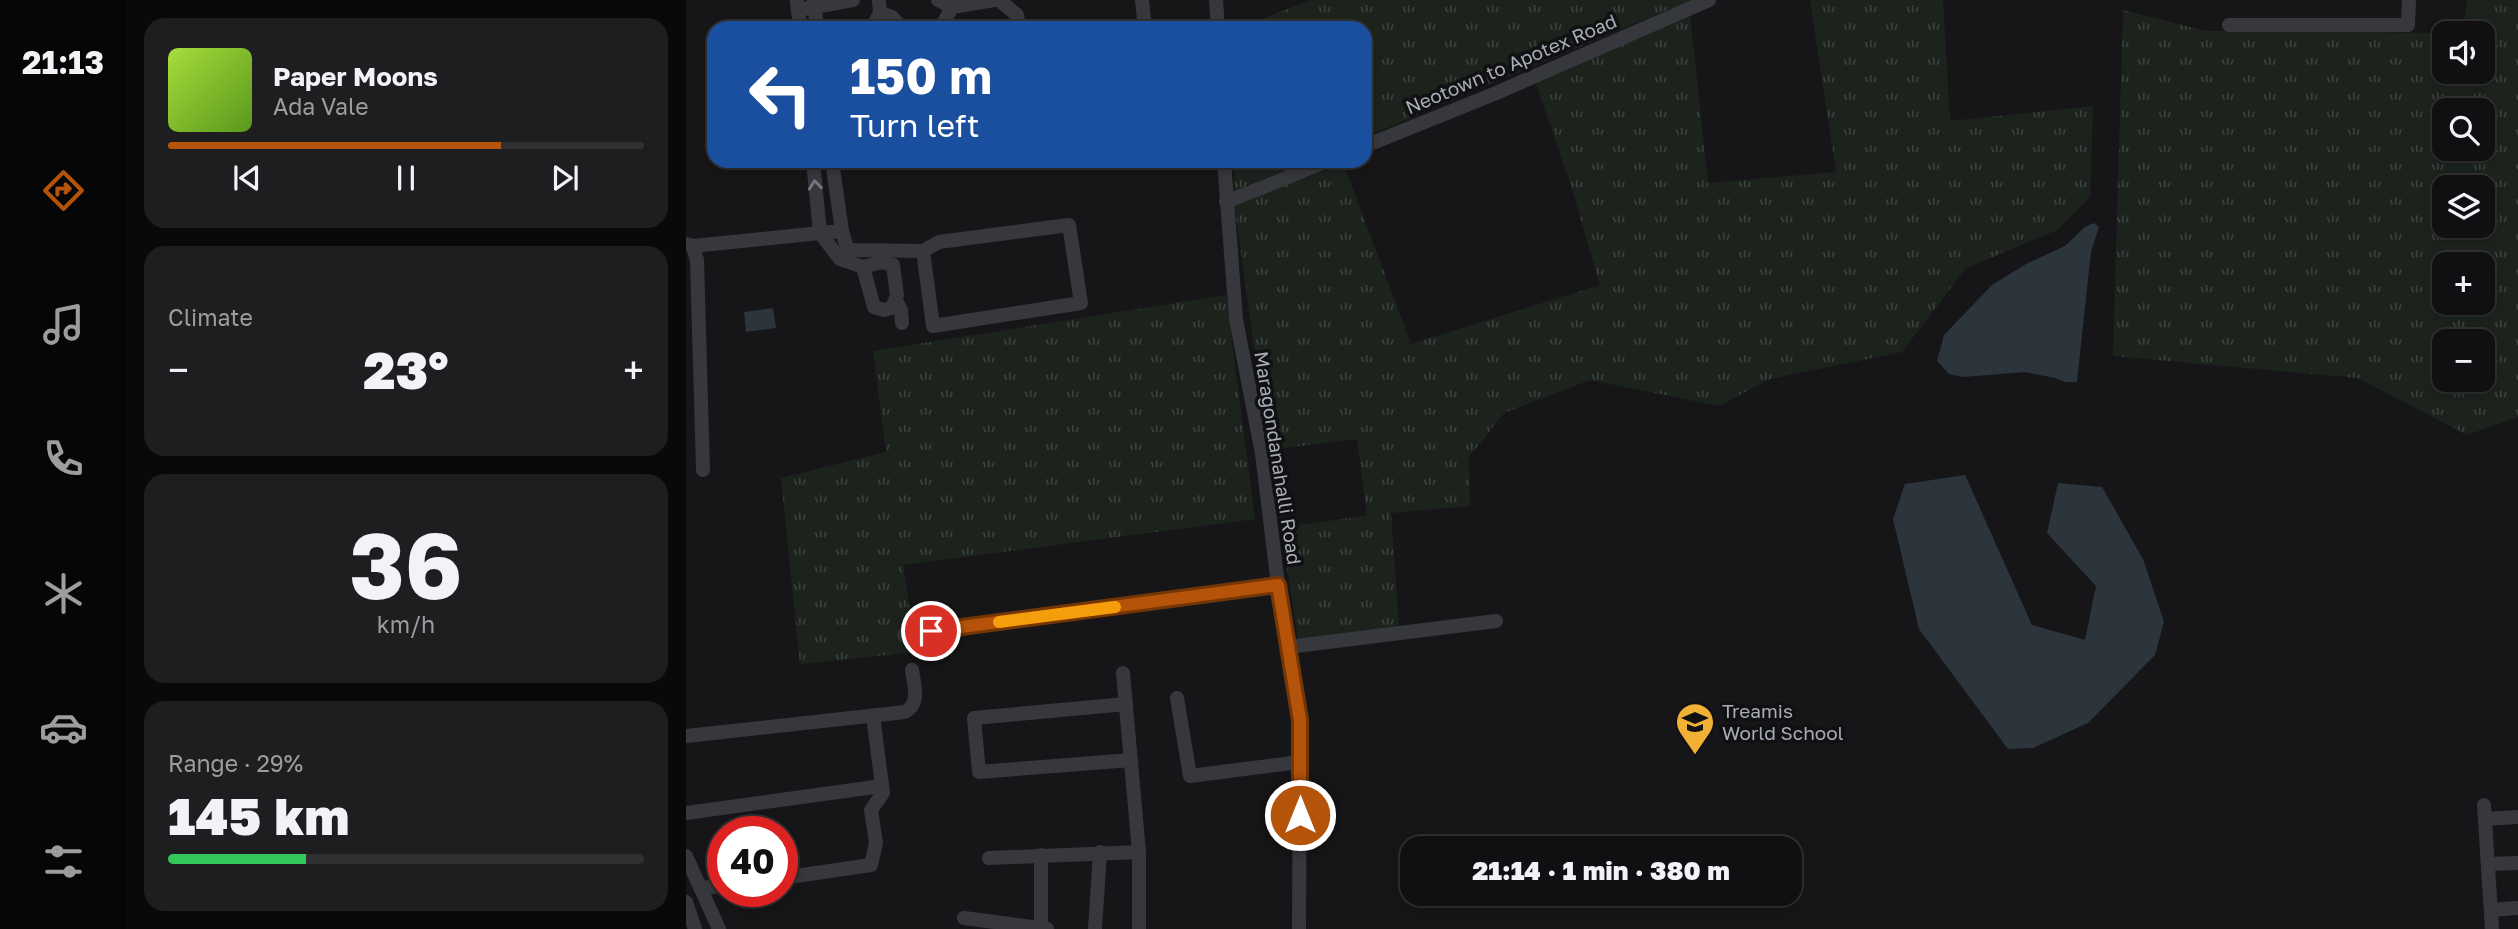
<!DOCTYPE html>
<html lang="en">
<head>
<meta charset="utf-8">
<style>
  :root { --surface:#101012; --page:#1e1e20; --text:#f1f3f6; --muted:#9c9d9f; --line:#303032; --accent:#b45309 }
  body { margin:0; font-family:"Golos Text",sans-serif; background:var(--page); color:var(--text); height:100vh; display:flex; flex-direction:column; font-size:26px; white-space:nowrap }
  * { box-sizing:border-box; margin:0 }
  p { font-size:23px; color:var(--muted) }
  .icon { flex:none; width:38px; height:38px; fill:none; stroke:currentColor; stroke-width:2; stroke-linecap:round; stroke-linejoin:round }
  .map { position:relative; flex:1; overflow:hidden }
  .drawer { display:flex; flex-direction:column; gap:18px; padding:18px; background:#09090a; width:560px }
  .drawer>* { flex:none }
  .top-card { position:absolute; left:21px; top:21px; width:665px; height:147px; border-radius:21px; box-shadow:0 4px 10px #0003,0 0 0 2px var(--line); background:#1a4fa0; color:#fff; overflow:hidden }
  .controls { position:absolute; left:1746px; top:21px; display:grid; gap:14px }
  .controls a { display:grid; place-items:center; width:63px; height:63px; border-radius:14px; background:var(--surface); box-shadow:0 4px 10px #0003,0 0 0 2px var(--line); font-size:35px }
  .speed { position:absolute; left:21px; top:816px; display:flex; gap:14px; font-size:35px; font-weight:700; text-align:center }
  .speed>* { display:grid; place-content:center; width:91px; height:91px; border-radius:50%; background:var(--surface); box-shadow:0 4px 10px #0003,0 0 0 2px var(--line); line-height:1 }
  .speed .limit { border:10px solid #d22; background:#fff; color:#111 }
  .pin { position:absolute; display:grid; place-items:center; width:60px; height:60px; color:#fff; margin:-30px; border:4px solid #fff; border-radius:50%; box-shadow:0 2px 7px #0007 }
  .me { position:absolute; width:77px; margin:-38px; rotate:0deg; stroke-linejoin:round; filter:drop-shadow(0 0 5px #0008) }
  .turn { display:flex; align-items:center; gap:24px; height:147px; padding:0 28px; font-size:32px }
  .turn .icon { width:91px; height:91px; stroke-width:2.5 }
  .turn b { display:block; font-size:49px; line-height:60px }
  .big { font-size:52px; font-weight:800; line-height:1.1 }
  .drawer .card { flex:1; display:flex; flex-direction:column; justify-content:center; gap:10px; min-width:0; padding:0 24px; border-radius:21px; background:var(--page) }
  .drawer .dial { align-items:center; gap:0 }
  .dial b { font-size:91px; line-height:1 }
  .song { display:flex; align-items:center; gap:21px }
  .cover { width:84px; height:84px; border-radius:10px; background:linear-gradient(135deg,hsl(80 70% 55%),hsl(90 70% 35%)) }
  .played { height:7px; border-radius:4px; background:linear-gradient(90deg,var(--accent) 70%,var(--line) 70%) }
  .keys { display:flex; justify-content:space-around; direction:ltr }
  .heat { display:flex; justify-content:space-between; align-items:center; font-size:38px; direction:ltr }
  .charge { height:10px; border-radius:5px; background:linear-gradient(90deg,#34c759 29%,var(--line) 0) }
  .trip { position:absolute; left:714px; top:836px; width:402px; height:70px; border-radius:21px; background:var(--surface); box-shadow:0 4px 10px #0003,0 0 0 2px var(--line); font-weight:800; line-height:70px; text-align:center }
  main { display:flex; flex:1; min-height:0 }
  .tab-bar { display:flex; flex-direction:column; width:126px; justify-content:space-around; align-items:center; background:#060607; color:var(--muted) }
  .tab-bar .icon { width:49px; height:49px }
  .tab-bar .active { color:var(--accent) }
  .tab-bar b { font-size:32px; color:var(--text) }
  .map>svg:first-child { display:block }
</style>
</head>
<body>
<main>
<nav class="tab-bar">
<b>21:13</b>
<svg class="icon active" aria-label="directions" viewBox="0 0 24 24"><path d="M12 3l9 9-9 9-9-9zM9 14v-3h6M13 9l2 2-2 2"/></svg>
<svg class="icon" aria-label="music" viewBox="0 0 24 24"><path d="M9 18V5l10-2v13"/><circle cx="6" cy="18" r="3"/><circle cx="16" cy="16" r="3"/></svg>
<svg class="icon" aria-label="phone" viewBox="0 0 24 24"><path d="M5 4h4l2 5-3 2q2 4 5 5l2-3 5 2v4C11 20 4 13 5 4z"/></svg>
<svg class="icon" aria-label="climate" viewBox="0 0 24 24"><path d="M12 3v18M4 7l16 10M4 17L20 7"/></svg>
<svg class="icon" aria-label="car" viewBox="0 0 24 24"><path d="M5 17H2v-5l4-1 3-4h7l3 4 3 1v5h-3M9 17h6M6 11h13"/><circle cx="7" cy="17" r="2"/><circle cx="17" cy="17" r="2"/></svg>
<svg class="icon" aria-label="filters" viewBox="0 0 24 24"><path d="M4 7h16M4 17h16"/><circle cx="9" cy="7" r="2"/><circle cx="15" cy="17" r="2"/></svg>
</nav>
<section class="drawer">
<div class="card">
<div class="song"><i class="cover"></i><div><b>Paper Moons</b><p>Ada Vale</p></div></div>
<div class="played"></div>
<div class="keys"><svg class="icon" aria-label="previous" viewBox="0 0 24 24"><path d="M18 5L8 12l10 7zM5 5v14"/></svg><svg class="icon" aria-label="pause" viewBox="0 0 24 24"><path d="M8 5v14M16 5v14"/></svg><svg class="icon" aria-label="next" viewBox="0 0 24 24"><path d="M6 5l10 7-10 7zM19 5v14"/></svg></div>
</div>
<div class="card"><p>Climate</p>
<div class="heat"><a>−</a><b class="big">23°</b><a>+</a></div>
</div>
<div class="card dial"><b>36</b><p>km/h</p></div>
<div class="card"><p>Range · 29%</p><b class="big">145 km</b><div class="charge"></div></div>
</section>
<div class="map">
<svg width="1832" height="929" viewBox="0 0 1832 929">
  <defs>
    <pattern id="grass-tufts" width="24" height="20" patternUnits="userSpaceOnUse" patternTransform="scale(1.75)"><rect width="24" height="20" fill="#1c231d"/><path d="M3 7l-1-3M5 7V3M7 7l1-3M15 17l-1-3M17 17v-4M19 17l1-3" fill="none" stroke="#3a403c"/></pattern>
  </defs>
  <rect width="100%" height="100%" fill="#161618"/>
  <g fill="url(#grass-tufts)" fill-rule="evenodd">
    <polygon points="625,0 1005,0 679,137 679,28 552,28"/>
    <polygon points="1124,0 1257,0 1264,121 1407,106 1404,197 1371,230 1280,268 1216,352 1084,379 1033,406 904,380 818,413 783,457 784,506 705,513 713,628 612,641 595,527 681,516 671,439 582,450 548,202 658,165 725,344 914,285 885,186 849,81 1004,14 1022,183 1150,172"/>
    <path d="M1781 0H1832V417L1781 435 1672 378 1427 356 1437 10 1520 31 1768 33H1759V72H1797V33H1777ZM1759 110H1797V149H1759ZM1759 187H1797V226H1759ZM1759 264H1797V303H1759ZM1759 341H1797V380H1759Z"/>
    <polygon points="548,161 621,161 548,191"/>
    <polygon points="540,295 569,519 217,565 230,652 114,664 95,478 200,452 187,351"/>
  </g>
  <g fill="#2c353c">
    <polygon points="1408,223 1413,227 1405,252 1391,382 1379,382 1369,378 1339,372 1277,377 1263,374 1251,361 1258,335 1306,285 1340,264 1379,246 1399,227"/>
    <polygon points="87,308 90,328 60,332 58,312"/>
    <polygon points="1279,475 1346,625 1399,640 1410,586 1361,533 1372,483 1416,487 1457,559 1478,622 1469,655 1402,723 1347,748 1322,749 1233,629 1207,519 1219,484"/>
  </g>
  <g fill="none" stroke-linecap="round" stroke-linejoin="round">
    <g stroke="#37383d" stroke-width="14">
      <polyline points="128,0 131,28"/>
      <polyline points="252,0 266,7 308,0"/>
      <polyline points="313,0 331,15 333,28"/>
      <polyline points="456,0 459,28"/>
      <polyline points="530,0 532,28"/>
      <polyline points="111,2 114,28"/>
      <polyline points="112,10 167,0"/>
      <polyline points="194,13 206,17 216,28"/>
      <polyline points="1543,25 1722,25 1723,0"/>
      <polyline points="187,26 194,13 193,0"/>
      <polyline points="169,28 187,26 187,28"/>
      <polyline points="255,28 266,7"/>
      <polyline points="679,146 808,94 1023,0"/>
      <polyline points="127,161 134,233 156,231 146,161"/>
      <polyline points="538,161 550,319 576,454 592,585 614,720 613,929"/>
      <polyline points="540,202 642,161"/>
      <polyline points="156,231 161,248 166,250 237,251 253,242 383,225 395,303 247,326 237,251"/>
      <polyline points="0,244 7,246 134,233 154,259 177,267"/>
      <polyline points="7,246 11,260 17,470"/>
      <polygon points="196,262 207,265 211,295 206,308 198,310 188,307 177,267"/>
      <polyline points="210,301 215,310 216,323"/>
      <polyline points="218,635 592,585"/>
      <polyline points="602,647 810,621"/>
      <polyline points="437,673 453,852 453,929"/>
      <polyline points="491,698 504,776 614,762"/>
      <polyline points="440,704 288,718 293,772 445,760"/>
      <path d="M0 736 219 712C235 703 228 685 226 670"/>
      <polyline points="1798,805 1806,929"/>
      <polyline points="0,813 196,786"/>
      <polyline points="1799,819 1832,817"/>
      <polyline points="355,855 355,928"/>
      <polyline points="0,856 33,929"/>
      <polyline points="303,858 453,852"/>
      <polyline points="1802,864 1832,863"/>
      <polyline points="96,878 185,865 190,843 185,810 197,793 187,716"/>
      <polyline points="15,888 37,886"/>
      <polyline points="0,902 9,929"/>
      <polyline points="1805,910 1832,908"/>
      <polyline points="278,918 361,929"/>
      <polyline points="409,929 414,852"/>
    </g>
  </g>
  <defs><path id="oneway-chevron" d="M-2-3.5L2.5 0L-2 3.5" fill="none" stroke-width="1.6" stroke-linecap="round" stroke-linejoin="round" transform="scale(1.75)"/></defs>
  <use stroke="#757881" href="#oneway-chevron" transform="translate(129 185) rotate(-96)"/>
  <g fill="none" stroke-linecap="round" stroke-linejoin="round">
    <defs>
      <polyline id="route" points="245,631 592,585 614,720 614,815"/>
    </defs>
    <use href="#route" stroke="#753606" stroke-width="18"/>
    <use href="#route" stroke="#b45309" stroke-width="12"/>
    <polyline stroke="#f59e0b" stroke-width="12" points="313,622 429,607"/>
  </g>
  <defs>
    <symbol id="school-pin" viewBox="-11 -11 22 30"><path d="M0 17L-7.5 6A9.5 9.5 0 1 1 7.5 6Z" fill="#f2b134" stroke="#111113"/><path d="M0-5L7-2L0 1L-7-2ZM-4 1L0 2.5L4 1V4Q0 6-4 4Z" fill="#111"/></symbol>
  </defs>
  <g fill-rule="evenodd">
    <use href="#school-pin" x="987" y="700" width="44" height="60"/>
  </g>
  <g text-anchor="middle" stroke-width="7" stroke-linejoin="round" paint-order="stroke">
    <g font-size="19" fill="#a8adb8" stroke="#111113">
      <text transform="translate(825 64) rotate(-23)" y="7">Neotown to Apotex Road</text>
      <text transform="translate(592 458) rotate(81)" y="7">Maragondanahalli Road</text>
    </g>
    <g font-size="19" fill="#a8adb8" stroke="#111113" text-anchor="start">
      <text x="1036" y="718">Treamis<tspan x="1036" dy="22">World School</tspan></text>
    </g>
  </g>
</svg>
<div class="controls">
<a><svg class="icon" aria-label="sound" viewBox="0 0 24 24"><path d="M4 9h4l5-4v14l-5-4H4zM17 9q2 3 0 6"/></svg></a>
<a><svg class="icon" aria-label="search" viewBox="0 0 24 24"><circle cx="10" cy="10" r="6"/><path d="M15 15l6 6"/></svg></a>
<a><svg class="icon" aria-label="layers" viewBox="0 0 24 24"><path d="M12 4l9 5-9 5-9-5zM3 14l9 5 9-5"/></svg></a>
<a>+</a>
<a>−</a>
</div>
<div class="speed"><div class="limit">40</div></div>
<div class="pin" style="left:245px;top:631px;background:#d93025"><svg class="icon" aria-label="arrive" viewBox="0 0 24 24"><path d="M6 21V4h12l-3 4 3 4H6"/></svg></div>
<svg class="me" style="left:614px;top:815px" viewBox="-20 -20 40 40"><circle r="17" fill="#b45309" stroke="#fff" stroke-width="3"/><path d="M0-11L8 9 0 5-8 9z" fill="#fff"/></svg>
<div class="trip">21:14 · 1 min · 380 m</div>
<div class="top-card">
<div class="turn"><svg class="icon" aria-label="left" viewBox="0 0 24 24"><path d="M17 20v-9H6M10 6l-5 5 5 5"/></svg><div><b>150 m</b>Turn left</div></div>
</div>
</div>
</main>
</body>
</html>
